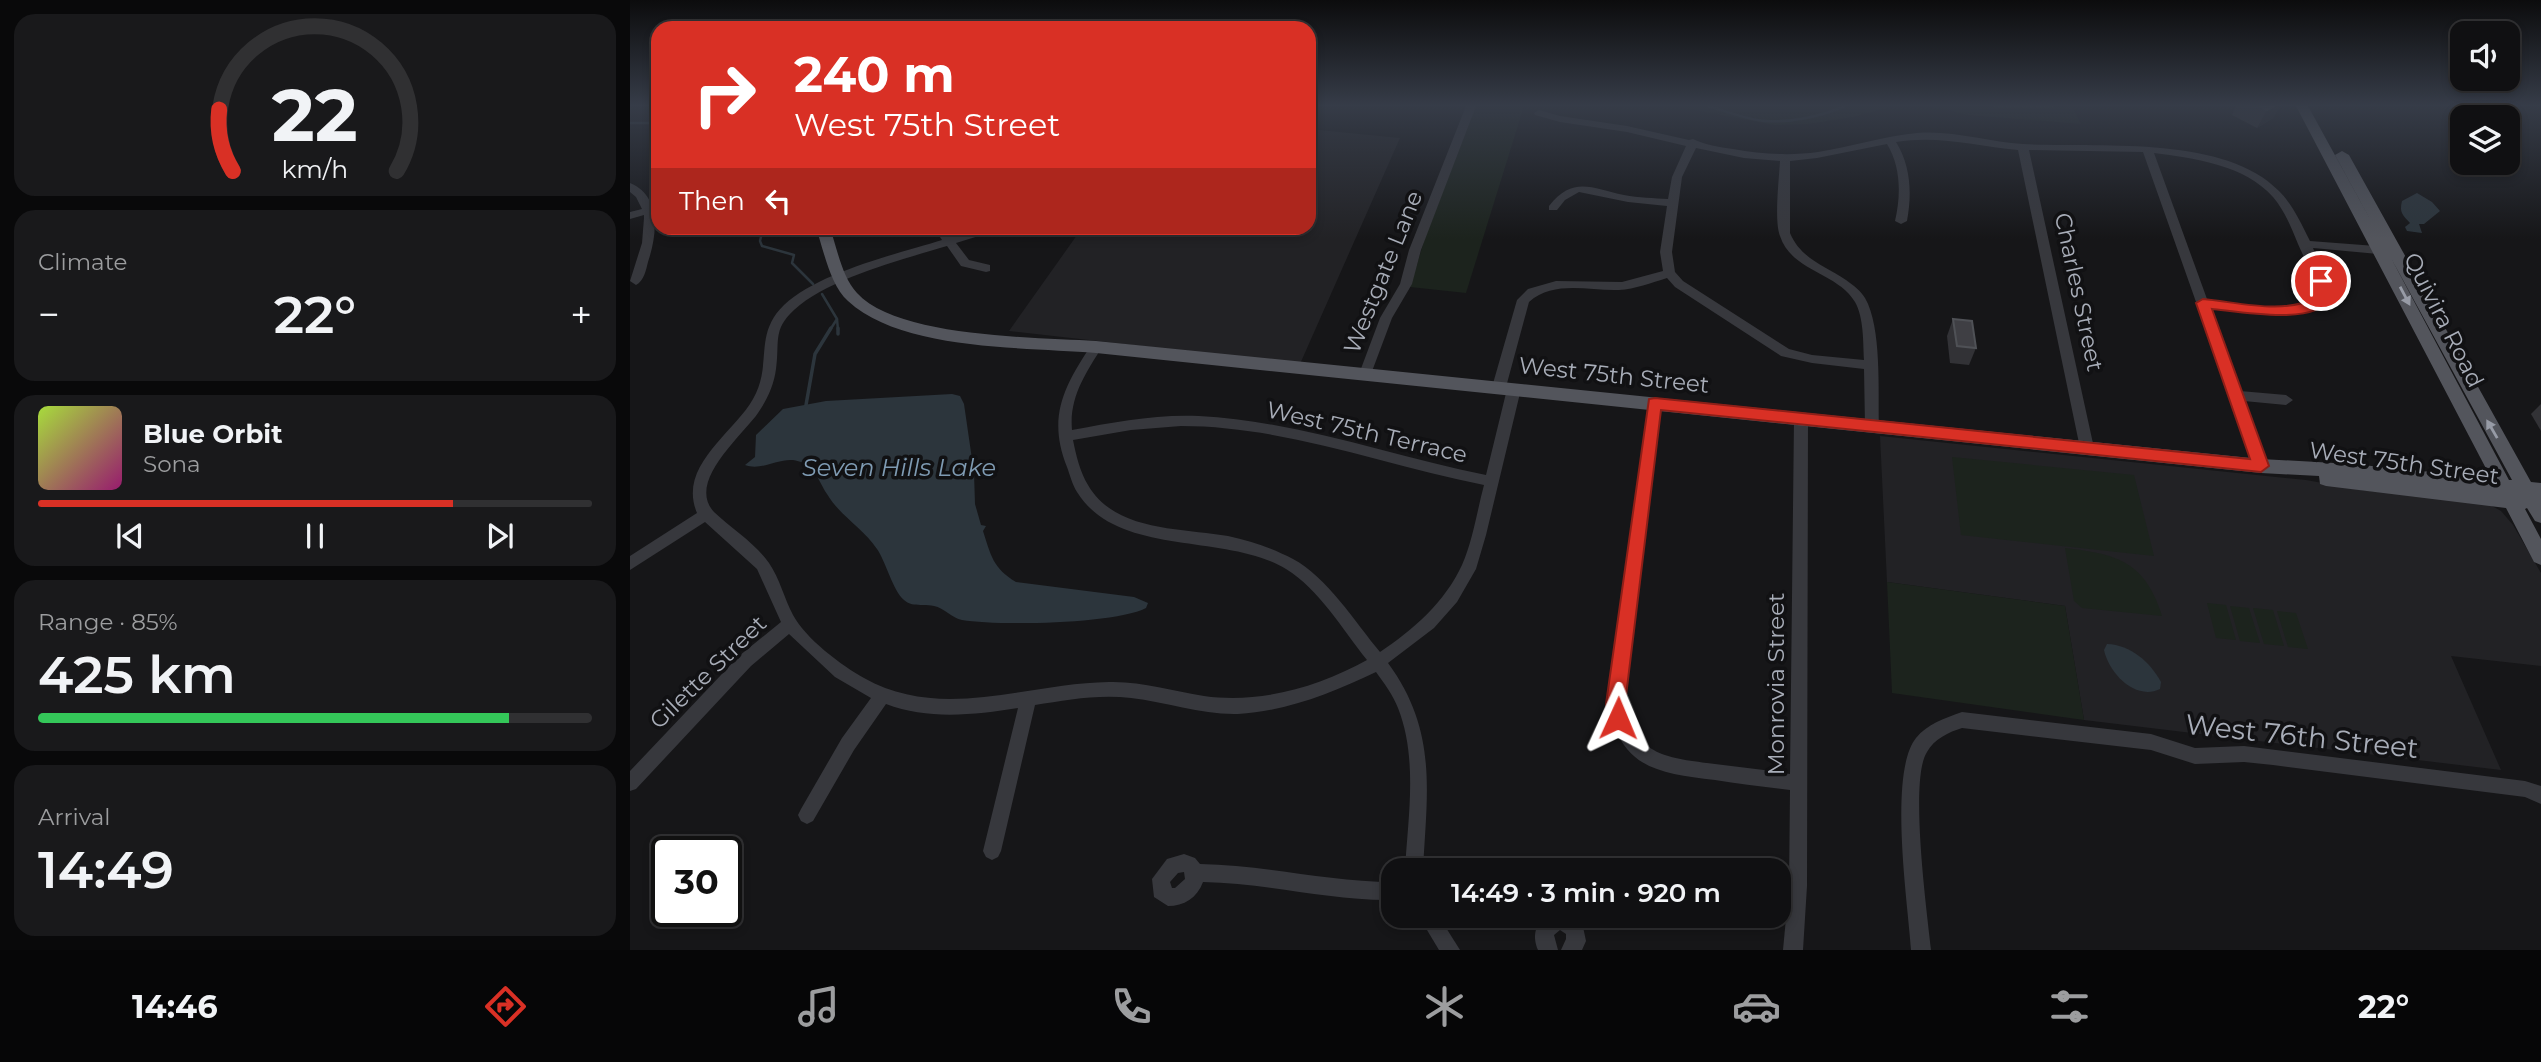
<!DOCTYPE html>
<html lang="en">
<head>
<meta charset="utf-8">
<style>
  :root { --surface:#101012; --page:#19191b; --text:#f1f3f6; --muted:#9c9d9f; --line:#303032; --accent:#d93025 }
  body { margin:0; font-family:Montserrat,sans-serif; background:var(--page); color:var(--text); height:100vh; display:flex; flex-direction:column; font-size:26px; white-space:nowrap }
  * { box-sizing:border-box; margin:0 }
  p { font-size:23px; color:var(--muted) }
  .icon { flex:none; width:38px; height:38px; fill:none; stroke:currentColor; stroke-width:2; stroke-linecap:round; stroke-linejoin:round }
  .map { position:relative; flex:1; overflow:hidden }
  .side { display:flex; flex-direction:column; gap:14px; padding:14px; background:#09090a; width:630px }
  .side>* { flex:none }
  .hud { position:absolute; left:21px; top:21px; width:665px; height:214px; border-radius:21px; box-shadow:0 4px 10px #0003,0 0 0 2px var(--line); background:#d93025; color:#fff; overflow:hidden }
  .tools { position:absolute; left:1820px; top:21px; display:grid; gap:14px }
  .tools a { display:grid; place-items:center; width:70px; height:70px; border-radius:14px; background:var(--surface); box-shadow:0 4px 10px #0003,0 0 0 2px var(--line); font-size:35px }
  .speed { position:absolute; left:21px; top:836px; display:flex; gap:14px; font-size:35px; font-weight:700; text-align:center }
  .speed>* { display:grid; place-content:center; width:91px; height:91px; border-radius:50%; background:var(--surface); box-shadow:0 4px 10px #0003,0 0 0 2px var(--line); line-height:1 }
  .speed .limit { border:4px solid #111; border-radius:10px; background:#fff; color:#111 }
  .pin { position:absolute; display:grid; place-items:center; width:60px; height:60px; color:#fff; margin:-30px; border:4px solid #fff; border-radius:50%; box-shadow:0 2px 7px #0007 }
  .me { position:absolute; width:77px; margin:-38px; rotate:1deg; stroke-linejoin:round; filter:drop-shadow(0 0 5px #0008) }
  .turn { display:flex; align-items:center; gap:24px; height:147px; padding:0 28px; font-size:32px }
  .turn .icon { width:91px; height:91px; stroke-width:2.5 }
  .turn b { display:block; font-size:49px; line-height:60px }
  .then { display:flex; align-items:center; height:66px; padding:0 28px; background:#0003; gap:14px; font-size:26px }
  .big { font-size:52px; font-weight:600; line-height:1.1 }
  .side .tile { flex:1; display:flex; flex-direction:column; justify-content:center; gap:10px; min-width:0; padding:0 24px; border-radius:21px; background:var(--page) }
  .side .dial { align-items:center; gap:0 }
  .dial svg { height:182px; overflow:visible; fill:none; stroke:var(--line); stroke-width:7; stroke-linecap:round; text-anchor:middle }
  .dial text { fill:var(--text); stroke:none }
  .song { display:flex; align-items:center; gap:21px }
  .cover { width:84px; height:84px; border-radius:10px; background:linear-gradient(135deg,hsl(80 70% 55%),hsl(320 70% 35%)) }
  .played { height:7px; border-radius:4px; background:linear-gradient(90deg,var(--accent) 75%,var(--line) 75%) }
  .keys { display:flex; justify-content:space-around; direction:ltr }
  .heat { display:flex; justify-content:space-between; align-items:center; font-size:38px; direction:ltr }
  .charge { height:10px; border-radius:5px; background:linear-gradient(90deg,#34c759 85%,var(--line) 0) }
  .trip { position:absolute; left:751px; top:858px; width:410px; height:70px; border-radius:21px; background:var(--surface); box-shadow:0 4px 10px #0003,0 0 0 2px var(--line); font-weight:600; line-height:70px; text-align:center }
  .tab-bar { display:flex; height:112px; justify-content:space-around; align-items:center; background:#060607; color:var(--muted) }
  .tab-bar .icon { width:49px; height:49px }
  .tab-bar .current { color:var(--accent) }
  .tab-bar b { font-size:32px; color:var(--text) }
  main { display:flex; flex:1; min-height:0 }
  .map>svg:first-child { display:block }
</style>
</head>
<body>
<main>
<section class="side">
<div class="tile dial"><svg viewBox="0 0 100 80">
<path d="M14 69A42 42 0 1 1 86 69"/>
<path d="M14 69A42 42 0 0 1 8 42" stroke="#d93025"/>
<text x="50" y="56" font-size="32" font-weight="700">22</text>
<text x="50" y="72" font-size="11">km/h</text>
</svg></div>
<div class="tile"><p>Climate</p>
<div class="heat"><a>−</a><b class="big">22°</b><a>+</a></div>
</div>
<div class="tile">
<div class="song"><i class="cover"></i><div><b>Blue Orbit</b><p>Sona</p></div></div>
<div class="played"></div>
<div class="keys"><svg class="icon" aria-label="previous" viewBox="0 0 24 24"><path d="M18 5L8 12l10 7zM5 5v14"/></svg><svg class="icon" aria-label="pause" viewBox="0 0 24 24"><path d="M8 5v14M16 5v14"/></svg><svg class="icon" aria-label="next" viewBox="0 0 24 24"><path d="M6 5l10 7-10 7zM19 5v14"/></svg></div>
</div>
<div class="tile"><p>Range · 85%</p><b class="big">425 km</b><div class="charge"></div></div>
<div class="tile"><p>Arrival</p><b class="big">14:49</b></div>
</section>
<div class="map">
<svg width="1911" height="950" viewBox="0 0 1911 950">
  <rect width="100%" height="100%" fill="#161618"/>
  <g fill="#222225">
    <polygon points="679,129 770,138 670,364 379,331 452,228 679,228"/>
    <polygon points="1250,436 1676,480 1731,490 1853,503 1862,506 1871,511 1883,525 1911,573 1911,666 1821,656 1871,770 1454,720 1435,606 1257,582"/>
  </g>
  <g fill="#1c231d">
    <polygon points="845,106 894,106 836,293 780,287 795,238"/>
    <polygon points="1043,106 1264,106 1223,117 1178,124 1144,125"/>
    <polygon points="1278,106 1442,106 1451,124 1338,115 1301,106"/>
    <polygon points="1322,457 1504,475 1524,556 1331,535"/>
    <path d="M1435 548C1488 554 1515 562 1532 616L1452 608 1444 601Z"/>
    <polygon points="1257,582 1435,606 1454,720 1262,693"/>
    <polygon points="1577,603 1596,605 1606,640 1586,638"/>
    <polygon points="1600,606 1619,608 1630,643 1610,641"/>
    <polygon points="1623,608 1643,610 1654,646 1634,644"/>
    <polygon points="1647,611 1666,613 1678,649 1658,647"/>
  </g>
  <g fill="#2c353c">
    <path d="M1787 193 1802 202 1810 211 1794 224H1789L1792 233 1777 231 1775 227 1780 223C1773 215 1769 213 1772 201Z"/>
    <path d="M322 394 330 396 334 404 344 473 345 504 351 525 356 526 353 531C361 556 363 568 386 582L504 597 518 603 516 608C486 624 367 626 332 620 322 618 314 608 304 606 293 603 283 608 274 600 263 591 256 562 247 549 233 528 210 516 197 494 189 482 186 468 171 462 152 454 134 472 115 465L125 457 126 435 153 409 196 401Z"/>
    <path d="M1477 644C1501 645 1520 662 1531 682L1530 689C1505 701 1479 673 1474 650Z"/>
  </g>
  <g fill="none" stroke-linecap="round" stroke-linejoin="round">
    <g stroke="#2c353c" stroke-width="2.5">
      <path d="M1078 106C1096 111 1117 120 1136 121 1161 123 1192 116 1215 106"/>
      <polyline points="1365,106 1423,106"/>
      <polyline points="0,123 28,123"/>
      <polyline points="133,228 130,241 132,246 164,255 162,263 183,284"/>
      <polyline points="192,294 207,319 200,330"/>
      <polyline points="207,319 208,330"/>
    </g>
    <g stroke="#2c353c" stroke-width="3.5">
      <polyline points="208,328 208,334"/>
      <polyline points="176,405 185,354 201,328"/>
    </g>
    <g fill="#37383d" fill-rule="evenodd">
      <polygon points="836,106 846,106 791,250 782,284 762,318 741,374 740,377 730,377 729,374 750,318 770,284 779,250"/>
      <path d="M909 110 930 116 997 126 1059 140 1063 139C1075 145 1089 147 1103 149 1132 154 1159 156 1188 152 1221 147 1254 136 1287 133 1323 130 1358 142 1393 144 1466 148 1594 134 1649 191 1663 205 1671 223 1680 241L1759 247 1765 251 1759 255 1683 248 1697 281 1699 295C1675 326 1614 313 1580 308L1610 391 1656 395 1663 400 1656 405 1614 401 1638 466 1636 470H1626L1624 466 1513 152 1399 150 1464 448 1462 452 1457 453 1450 448 1388 150C1347 146 1308 135 1266 142 1281 166 1282 194 1277 221L1271 224 1265 221C1271 195 1271 167 1257 144L1187 158 1160 161V233C1171 259 1194 265 1216 280 1223 285 1231 291 1235 298 1252 327 1248 392 1249 426L1247 430H1237L1235 426 1234 369 1182 363 1151 356 1045 287 1037 278C1021 283 1005 289 989 290 958 291 924 280 899 302L876 387 869 392 862 387 887 300 898 289 926 281 992 282 1033 271 1030 252 1037 206 998 202 949 192 935 200 927 210H919V206C944 175 962 189 994 195 1009 198 1024 198 1038 199L1042 177 1056 146 997 132 930 122 905 115 904 113ZM1066 148 1114 158 1150 161C1149 179 1144 221 1150 236 1162 272 1207 272 1225 302 1234 318 1233 342 1234 360L1182 355 1159 349 1053 281 1045 272 1042 252 1052 177ZM1524 153C1564 158 1615 165 1643 197 1655 211 1662 229 1668 244 1675 260 1684 276 1687 294 1664 317 1606 303 1577 299Z"/>
      <path d="M0 183C32 196 27 235 18 262 16 270 14 281 6 285L0 281 12 243 14 218V215L0 219V212L12 209 6 197 0 192Z"/>
      <path d="M304 228H314L322 237 351 228H366L365 231 326 243 339 260 360 265V271L356 272 331 266 317 246C271 260 199 278 164 310 142 330 150 343 146 369 144 385 137 400 128 413 112 436 56 482 84 512 102 529 124 542 139 563 150 579 154 598 163 615 175 638 212 666 234 678 312 722 397 683 479 682 511 681 542 691 574 696 630 704 688 687 737 660 713 630 689 589 656 569 595 532 488 558 447 492 442 484 440 475 437 467 417 417 434 386 462 344L466 343 472 347C456 373 439 397 442 430 484 422 527 414 569 416 667 421 761 456 856 475L877 389 884 384 889 386 891 389 856 535 846 569 827 602 804 628 758 663C808 731 797 792 793 870H775C778 817 788 759 768 708 763 695 754 683 746 672 702 693 657 711 608 714 572 715 537 702 501 698 469 694 436 700 405 705L371 851 368 857 362 860 356 857 353 851 388 708C344 715 298 720 256 704L224 750 183 821 177 824 171 821 168 815 171 809 212 738 241 698 205 677 159 634 121 666 6 789 0 791V771L109 656 151 622 127 569 75 522 0 570V556L67 513C47 466 104 433 123 399 143 364 123 335 154 305 189 272 267 254 312 240ZM551 426C654 426 754 465 854 485 847 511 843 540 832 565 815 602 783 630 750 652 726 623 696 576 663 559 642 548 621 541 598 536 552 528 485 532 458 485 450 472 446 455 443 440L501 430Z"/>
      <path d="M1025 398 1032 403 994 704C1006 757 1039 758 1085 764 1110 767 1135 770 1160 774L1164 419 1171 414 1178 419 1177 886 1173 950H1153L1159 886 1160 790C1135 787 1110 784 1085 780 1028 773 991 769 978 704L1018 403Z"/>
      <path d="M1332 712 1521 734 1565 748 1614 746 1895 781 1911 786V804L1895 797 1643 765 1614 762 1565 764 1521 750 1332 728C1319 732 1304 739 1297 752 1279 779 1297 912 1301 950H1281C1278 904 1258 773 1286 738 1297 724 1315 718 1332 712Z"/>
      <path d="M554 854 565 858 570 864C635 865 698 882 763 882V900C699 901 637 883 573 882 567 898 554 906 538 906L524 897 522 879 537 859ZM554 872 555 879 545 888H542L540 882 548 873Z"/>
      <polygon points="788,915 808,915 830,950 809,950"/>
      <path d="M918 915H941L952 922 956 941 952 950H931L936 939V934L930 930 924 935 928 950H908C902 936 905 923 918 915Z"/>
    </g>
    <path fill="#53555c" fill-rule="evenodd" d="M1666 106H1678L1746 230 1705 155 1712 151 1719 155 1901 482 1911 483V523L1905 521 1897 508 1895 509 1911 539V565L1904 562 1876 508 1696 486 1690 484 1689 476 1631 473 466 353C395 347 272 351 218 301 200 285 194 251 186 228H200C207 248 212 277 227 293 268 338 406 337 466 341L1631 459 1722 464 1861 478ZM1761 258 1882 480H1879Z"/>
  </g>
  <g fill="#323236">
    <polygon points="1606,106 1650,106 1643,118 1627,128 1602,115"/>
    <polygon points="1323,319 1346,348 1339,365 1320,363 1317,336"/>
    <polygon points="1911,404 1911,431 1901,414"/>
  </g>
  <polygon fill="#212124" points="1644,106 1650,106 1643,118 1627,128 1637,110"/>
  <g fill="#3f3f44" stroke="#4f5156" stroke-width="2">
    <polygon points="1629,106 1644,106 1637,110"/>
    <polygon points="1323,319 1342,321 1346,348 1327,346"/>
  </g>
  <defs><path id="oneway-solid" d="M-6-.8H1V-3.2L6.5 0L1 3.2V.8H-6Z" transform="scale(1.75)"/></defs>
  <g fill="#979ba6">
    <use href="#oneway-solid" transform="translate(1775 296) rotate(62)"/>
    <use href="#oneway-solid" transform="translate(1862 429) rotate(-120)"/>
  </g>
  <linearGradient id="sky" x2="0" y2="1"><stop stop-color="#0c0c0d"/><stop offset="0.44" stop-color="#363c48"/><stop offset="1" stop-color="#363c48" stop-opacity="0"/></linearGradient>
  <rect width="1911" height="239" fill="url(#sky)"/>
  <path fill="#d93025" stroke="#8d1f18" stroke-width="2" d="M1691 276 1698 281C1698 286 1700 292 1699 297 1690 327 1605 311 1582 309L1639 466 1631 472 1031 410 995 704 997 718 995 724 988 727 981 724 976 704 1019 399 1025 398 1620 459 1566 303 1573 299C1607 302 1654 315 1685 298L1684 281Z"/>
  <g text-anchor="middle" stroke-width="7" stroke-linejoin="round" paint-order="stroke">
    <g font-size="23" fill="#a8adb8" stroke="#111113">
      <text transform="translate(753 272) rotate(-68)" y="8">Westgate Lane</text>
      <text transform="translate(1449 292) rotate(78)" y="8">Charles Street</text>
      <text transform="translate(1814 320) rotate(63)" y="8">Quivira Road</text>
      <text transform="translate(984 375) rotate(6)" y="8">West 75th Street</text>
      <text transform="translate(737 432) rotate(13)" y="8">West 75th Terrace</text>
      <text transform="translate(1774 463) rotate(8)" y="8">West 75th Street</text>
      <text transform="translate(78 672) rotate(-44)" y="8">Gilette Street</text>
      <text transform="translate(1146 684) rotate(-90)" y="8">Monrovia Street</text>
    </g>
    <g font-size="24" font-style="italic" fill="#7f9bb3" stroke="#111113">
      <text x="269" y="476">Seven Hills Lake</text>
    </g>
    <g font-size="28" fill="#a8adb8" stroke="#111113">
      <text transform="translate(1672 736) rotate(6)" y="10">West 76th Street</text>
    </g>
  </g>
</svg>
<div class="tools">
<a><svg class="icon" aria-label="sound" viewBox="0 0 24 24"><path d="M4 9h4l5-4v14l-5-4H4zM17 9q2 3 0 6"/></svg></a>
<a><svg class="icon" aria-label="layers" viewBox="0 0 24 24"><path d="M12 4l9 5-9 5-9-5zM3 14l9 5 9-5"/></svg></a>
</div>
<div class="speed"><div class="limit">30</div></div>
<div class="pin" style="left:1691px;top:281px;background:#d93025"><svg class="icon" aria-label="arrive" viewBox="0 0 24 24"><path d="M6 21V4h12l-3 4 3 4H6"/></svg></div>
<svg class="me" style="left:988px;top:718px" viewBox="-20 -20 40 40"><path d="M0-17L14 15 0 8-14 15z" fill="#d93025" stroke="#fff" stroke-width="4"/></svg>
<div class="trip">14:49 · 3 min · 920 m</div>
<div class="hud">
<div class="turn"><svg class="icon" aria-label="right" viewBox="0 0 24 24"><path d="M7 20v-9h11M14 6l5 5-5 5"/></svg><div><b>240 m</b>West 75th Street</div></div>
<div class="then">Then<svg class="icon" aria-label="left" viewBox="0 0 24 24"><path d="M17 20v-9H6M10 6l-5 5 5 5"/></svg></div>
</div>
</div>
</main>
<nav class="tab-bar">
<b>14:46</b>
<svg class="icon current" aria-label="directions" viewBox="0 0 24 24"><path d="M12 3l9 9-9 9-9-9zM9 14v-3h6M13 9l2 2-2 2"/></svg>
<svg class="icon" aria-label="music" viewBox="0 0 24 24"><path d="M9 18V5l10-2v13"/><circle cx="6" cy="18" r="3"/><circle cx="16" cy="16" r="3"/></svg>
<svg class="icon" aria-label="phone" viewBox="0 0 24 24"><path d="M5 4h4l2 5-3 2q2 4 5 5l2-3 5 2v4C11 20 4 13 5 4z"/></svg>
<svg class="icon" aria-label="climate" viewBox="0 0 24 24"><path d="M12 3v18M4 7l16 10M4 17L20 7"/></svg>
<svg class="icon" aria-label="car" viewBox="0 0 24 24"><path d="M5 17H2v-5l4-1 3-4h7l3 4 3 1v5h-3M9 17h6M6 11h13"/><circle cx="7" cy="17" r="2"/><circle cx="17" cy="17" r="2"/></svg>
<svg class="icon" aria-label="filters" viewBox="0 0 24 24"><path d="M4 7h16M4 17h16"/><circle cx="9" cy="7" r="2"/><circle cx="15" cy="17" r="2"/></svg>
<b>22°</b>
</nav>
</body>
</html>
